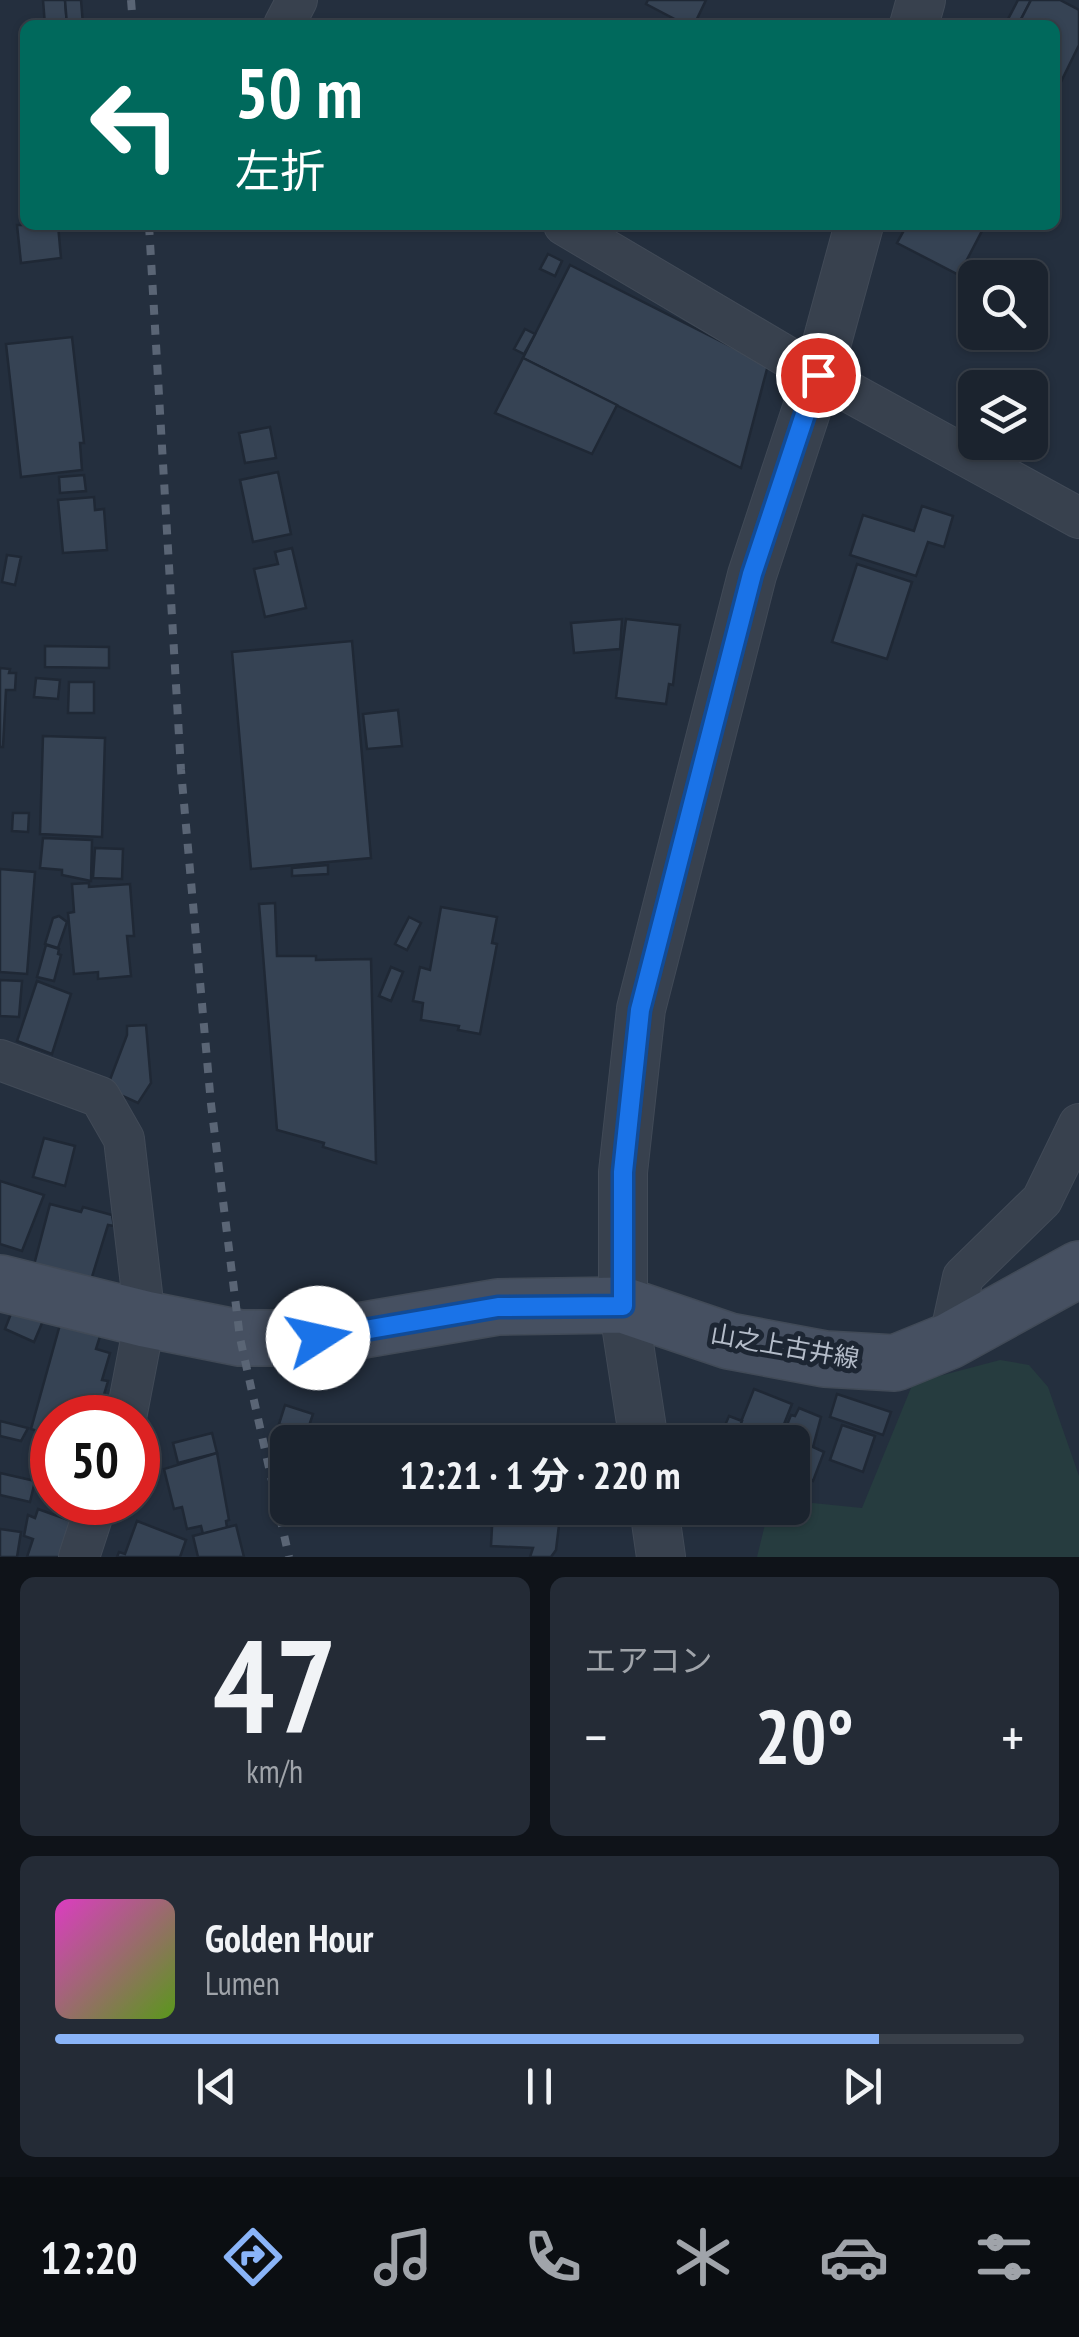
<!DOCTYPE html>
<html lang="ja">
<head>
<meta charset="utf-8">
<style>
  :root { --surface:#1b232e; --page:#242b36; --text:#f1f3f6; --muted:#a0a4aa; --line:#39404a; --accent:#8ab4f8 }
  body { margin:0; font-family:"PT Sans Narrow","Noto Sans JP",sans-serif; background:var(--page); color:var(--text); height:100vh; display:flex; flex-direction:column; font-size:38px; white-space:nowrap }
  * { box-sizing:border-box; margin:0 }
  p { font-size:32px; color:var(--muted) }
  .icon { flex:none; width:55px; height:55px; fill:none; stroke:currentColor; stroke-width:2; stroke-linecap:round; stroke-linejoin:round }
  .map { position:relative; height:1557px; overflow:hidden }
  .details { display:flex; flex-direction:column; gap:20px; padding:20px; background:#0f1319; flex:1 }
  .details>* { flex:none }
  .hud { position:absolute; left:20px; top:20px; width:1040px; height:210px; border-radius:15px; box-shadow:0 2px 8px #0004,0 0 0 2px var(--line); background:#00695c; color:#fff; overflow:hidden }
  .tools { position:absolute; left:958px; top:260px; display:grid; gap:20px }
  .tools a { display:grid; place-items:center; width:90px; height:90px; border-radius:15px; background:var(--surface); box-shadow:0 2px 8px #0004,0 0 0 2px var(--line); font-size:50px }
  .speed { position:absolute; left:30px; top:1395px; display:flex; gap:20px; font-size:50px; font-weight:700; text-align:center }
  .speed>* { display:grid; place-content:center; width:130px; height:130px; border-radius:50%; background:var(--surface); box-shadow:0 2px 8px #0004,0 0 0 2px var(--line); line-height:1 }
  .speed .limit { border:15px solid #d22; background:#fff; color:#111 }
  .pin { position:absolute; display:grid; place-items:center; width:85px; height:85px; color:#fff; margin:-42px; border:5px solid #fff; border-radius:50%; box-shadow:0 2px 10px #0007 }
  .me { position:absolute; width:110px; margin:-55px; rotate:80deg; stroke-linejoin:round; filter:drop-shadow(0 0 8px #0008) }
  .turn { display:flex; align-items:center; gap:35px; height:210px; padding:0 50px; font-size:45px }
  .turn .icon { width:130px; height:130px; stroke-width:2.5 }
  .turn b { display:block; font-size:70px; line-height:85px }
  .big { font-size:75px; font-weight:700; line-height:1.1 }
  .details .tile { flex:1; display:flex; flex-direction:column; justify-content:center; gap:15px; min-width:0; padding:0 35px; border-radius:15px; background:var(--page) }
  .details .dial { align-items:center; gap:0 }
  .dial b { font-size:130px; line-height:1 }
  .song { display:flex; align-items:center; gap:30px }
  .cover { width:120px; height:120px; border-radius:15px; background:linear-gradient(135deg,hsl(310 70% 55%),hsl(90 70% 35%)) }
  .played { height:10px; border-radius:5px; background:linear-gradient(90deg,var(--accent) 85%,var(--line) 85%) }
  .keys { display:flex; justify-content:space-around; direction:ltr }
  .heat { display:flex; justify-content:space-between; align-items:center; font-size:55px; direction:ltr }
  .details .tiles { flex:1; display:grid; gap:20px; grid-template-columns:1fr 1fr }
  .tile:last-child { grid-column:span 2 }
  .trip { position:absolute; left:270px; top:1425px; width:540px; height:100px; border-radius:15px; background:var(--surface); box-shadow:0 2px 8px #0004,0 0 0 2px var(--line); font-weight:700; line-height:100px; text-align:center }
  .tab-bar { display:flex; height:160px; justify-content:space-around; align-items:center; background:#0b0e12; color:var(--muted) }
  .tab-bar .icon { width:70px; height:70px }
  .tab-bar .active { color:var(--accent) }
  .tab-bar b { font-size:45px; color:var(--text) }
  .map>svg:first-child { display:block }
</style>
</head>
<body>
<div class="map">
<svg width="1079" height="1557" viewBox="0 0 1079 1557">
  <rect width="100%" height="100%" fill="#242f3e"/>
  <polygon fill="#263c3f" points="1000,1360 1029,1365 1048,1387 1079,1476 1079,1557 757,1557 769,1508 792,1508 793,1501 862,1508 913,1383"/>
  <g fill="#364354" stroke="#1f2835" stroke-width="2.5">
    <polygon points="43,0 65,0 67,25 45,25"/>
    <polygon points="65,0 81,0 83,25 67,25"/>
    <polygon points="648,0 706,0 694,25 686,25 646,4"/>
    <polygon points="1018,0 1031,0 1018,25 1005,25"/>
    <polygon points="1031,0 1060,0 1079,10 1079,45 1055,94 1055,25 1018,25"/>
    <polygon points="17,225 58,225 61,258 21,263"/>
    <polygon points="907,225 912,226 985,225 959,275 897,243"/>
    <polygon points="548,254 562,261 555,276 540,269"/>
    <polygon points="570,265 768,365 741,468 523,358"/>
    <polygon points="525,329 535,334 524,354 514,349"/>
    <polygon points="72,337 84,443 80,443 82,470 21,477 6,344"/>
    <polygon points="523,358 617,405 592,454 495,413"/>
    <polygon points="270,427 276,458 245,463 239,433"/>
    <polygon points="278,472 291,534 253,542 240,480"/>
    <polygon points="84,475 86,491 60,493 59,477"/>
    <polygon points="94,497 95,510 104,509 107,550 63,553 58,500"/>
    <polygon points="922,506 953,516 944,547 928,542 916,576 850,555 863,515 914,531"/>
    <polygon points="292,548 306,608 265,617 254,569 278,564 275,552"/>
    <polygon points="7,555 21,557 15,585 2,582"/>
    <polygon points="857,564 912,582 887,659 832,642"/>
    <polygon points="622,619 620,649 574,653 571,623"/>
    <polygon points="626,619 680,625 673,685 669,684 666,704 616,698"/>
    <polygon points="352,641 371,858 251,869 232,652"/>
    <polygon points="45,646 109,647 109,668 45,667"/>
    <polygon points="0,668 10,669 9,673 16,673 15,690 6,690 3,747 0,747"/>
    <polygon points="36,678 60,680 58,699 34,697"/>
    <polygon points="69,682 94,682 94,713 68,713"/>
    <polygon points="398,710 402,746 367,749 363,714"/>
    <polygon points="43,736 105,738 102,837 40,834"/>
    <polygon points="13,813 29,813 28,832 12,831"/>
    <polygon points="43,838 92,840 91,881 62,875 62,870 40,868"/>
    <polygon points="95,848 123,849 122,879 93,878"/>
    <polygon points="328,865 328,874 292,876 292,868"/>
    <polygon points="0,869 35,872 27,974 0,972"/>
    <polygon points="89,883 89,887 130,884 134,936 127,936 131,976 98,979 98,972 74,974 68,913 74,912 72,884"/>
    <polygon points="275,903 277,956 316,956 316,960 371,959 376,1163 323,1147 324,1143 277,1130 259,904"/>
    <polygon points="441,907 497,917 492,943 497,944 480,1034 458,1030 459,1026 421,1020 423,1003 413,1001 420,967 430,970"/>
    <polygon points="59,916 67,922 58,948 45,944 53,918"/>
    <polygon points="409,917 421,923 407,950 395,944"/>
    <polygon points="46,945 59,949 58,954 61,955 54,981 37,977"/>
    <polygon points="391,967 403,972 391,1001 379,996"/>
    <polygon points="0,980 22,981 19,1017 0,1016"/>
    <polygon points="37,981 71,994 52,1054 17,1041"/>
    <polygon points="146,1025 151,1083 138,1103 116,1093 108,1085 127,1035 127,1026"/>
    <polygon points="44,1138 75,1146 65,1186 33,1177"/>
    <polygon points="0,1181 44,1195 22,1251 0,1244"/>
    <polygon points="50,1204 81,1212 83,1207 112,1215 114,1226 108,1225 91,1280 34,1265"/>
    <polygon points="14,1306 45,1316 34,1342 5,1329"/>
    <polygon points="61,1321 101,1333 96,1349 110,1353 102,1380 108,1381 97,1418 52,1418 52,1436 31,1429"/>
    <polygon points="754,1389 792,1404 777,1442 733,1442"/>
    <polygon points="837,1394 891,1412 883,1435 830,1417"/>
    <polygon points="285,1405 313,1414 307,1432 279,1424"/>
    <polygon points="799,1408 821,1417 813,1447 824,1452 813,1481 792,1473 792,1442 780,1442 791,1415 795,1416"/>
    <polygon points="729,1416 742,1421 733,1442 718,1442"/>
    <polygon points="0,1421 28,1428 21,1441 0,1436"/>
    <polygon points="842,1425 875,1436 863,1472 830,1460"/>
    <polygon points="212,1433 217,1453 178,1463 173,1443"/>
    <polygon points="217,1453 229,1520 226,1521 227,1528 203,1534 201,1526 187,1529 182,1507 174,1509 164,1469"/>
    <polygon points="0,1473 35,1481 30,1502 0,1495"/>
    <polygon points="493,1508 561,1508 556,1550 551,1557 530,1557 533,1548 491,1546"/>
    <polygon points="38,1509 77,1523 65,1557 27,1557 33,1539 24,1536 28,1515 35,1518"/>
    <polygon points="137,1521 186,1540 180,1557 117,1557 119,1552 125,1554"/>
    <polygon points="236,1525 244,1557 198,1557 193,1536"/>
    <polygon points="0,1529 21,1532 17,1557 0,1557"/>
  </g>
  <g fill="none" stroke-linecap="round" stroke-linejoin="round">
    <defs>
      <g id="minor">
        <polyline points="284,25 297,0"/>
        <polyline points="564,225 818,375 1079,518"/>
        <polyline points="0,1060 100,1097 124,1139 145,1319 126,1418"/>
        <polyline points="949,1341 963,1277 1042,1200 1079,1124"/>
        <polyline points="79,1557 97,1502"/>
      </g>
      <g id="tertiary">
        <polyline points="914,25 921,0"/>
        <polyline points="644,1442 623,1305 623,1172 641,1009 752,575 818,375 859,225"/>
        <polyline points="654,1508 661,1557"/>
      </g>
      <polyline id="secondary" points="0,1283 145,1319 240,1338 317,1338 498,1307 623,1305 729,1341 825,1359 895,1363 949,1341 1079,1269"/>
    </defs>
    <use href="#minor" stroke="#414a57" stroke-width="42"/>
    <use href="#tertiary" stroke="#414a57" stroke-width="50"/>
    <use href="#secondary" stroke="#414a57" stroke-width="58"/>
    <use href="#minor" stroke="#38414e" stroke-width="40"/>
    <use href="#tertiary" stroke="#38414e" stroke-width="48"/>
    <use href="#secondary" stroke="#465061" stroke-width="55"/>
    <g stroke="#5a6575" stroke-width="8" stroke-dasharray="10 10" stroke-linecap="butt">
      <polyline points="131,0 133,25"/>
      <polyline points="149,225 181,770 211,1104 240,1338 289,1557"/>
    </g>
  </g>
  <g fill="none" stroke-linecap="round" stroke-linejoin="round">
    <defs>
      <polyline id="route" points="318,1338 498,1307 623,1306 623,1172 640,1010 752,574 818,375"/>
    </defs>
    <use href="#route" stroke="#114b97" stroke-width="25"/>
    <use href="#route" stroke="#1a73e8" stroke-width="18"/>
  </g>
  <g text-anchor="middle" stroke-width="10" stroke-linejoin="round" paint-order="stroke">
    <g font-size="25" fill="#b4bcc9" stroke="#1d2633">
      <text transform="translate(785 1346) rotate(10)" y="9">山之上古井線</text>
    </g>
  </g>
</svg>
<div class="tools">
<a><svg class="icon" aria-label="search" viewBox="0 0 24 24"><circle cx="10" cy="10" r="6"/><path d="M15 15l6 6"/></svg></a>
<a><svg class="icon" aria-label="layers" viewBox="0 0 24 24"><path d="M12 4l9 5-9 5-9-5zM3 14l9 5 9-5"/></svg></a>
</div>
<div class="speed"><div class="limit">50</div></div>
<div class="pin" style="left:818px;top:375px;background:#d93025"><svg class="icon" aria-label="arrive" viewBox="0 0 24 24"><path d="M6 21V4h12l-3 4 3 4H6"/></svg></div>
<svg class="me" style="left:318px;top:1338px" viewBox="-20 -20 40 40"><circle r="19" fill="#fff"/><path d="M0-13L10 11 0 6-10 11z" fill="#1a73e8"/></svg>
<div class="trip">12:21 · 1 分 · 220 m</div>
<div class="hud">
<div class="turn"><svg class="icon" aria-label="left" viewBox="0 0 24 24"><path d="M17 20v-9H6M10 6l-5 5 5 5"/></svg><div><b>50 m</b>左折</div></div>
</div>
</div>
<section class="details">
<div class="tiles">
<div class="tile dial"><b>47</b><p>km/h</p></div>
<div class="tile"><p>エアコン</p>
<div class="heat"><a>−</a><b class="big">20°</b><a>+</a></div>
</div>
<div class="tile">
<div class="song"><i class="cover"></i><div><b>Golden Hour</b><p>Lumen</p></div></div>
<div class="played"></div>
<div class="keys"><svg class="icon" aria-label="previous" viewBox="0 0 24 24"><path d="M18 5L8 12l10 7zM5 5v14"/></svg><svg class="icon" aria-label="pause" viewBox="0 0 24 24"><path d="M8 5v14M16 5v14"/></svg><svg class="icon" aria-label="next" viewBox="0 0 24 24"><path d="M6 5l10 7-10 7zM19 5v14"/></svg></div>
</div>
</div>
</section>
<nav class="tab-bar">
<b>12:20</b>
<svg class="icon active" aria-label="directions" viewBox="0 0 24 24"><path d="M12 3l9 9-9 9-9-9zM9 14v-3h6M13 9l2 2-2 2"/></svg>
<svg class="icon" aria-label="music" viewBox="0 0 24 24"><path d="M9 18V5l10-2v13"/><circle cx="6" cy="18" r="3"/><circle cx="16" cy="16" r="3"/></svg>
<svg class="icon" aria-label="phone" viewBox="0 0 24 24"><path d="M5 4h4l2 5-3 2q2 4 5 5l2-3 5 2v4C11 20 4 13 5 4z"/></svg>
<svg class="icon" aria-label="climate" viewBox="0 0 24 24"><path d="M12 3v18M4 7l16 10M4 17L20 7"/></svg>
<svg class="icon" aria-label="car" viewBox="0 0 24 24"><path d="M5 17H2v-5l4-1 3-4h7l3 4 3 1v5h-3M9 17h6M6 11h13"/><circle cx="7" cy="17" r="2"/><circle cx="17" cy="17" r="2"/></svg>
<svg class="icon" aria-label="filters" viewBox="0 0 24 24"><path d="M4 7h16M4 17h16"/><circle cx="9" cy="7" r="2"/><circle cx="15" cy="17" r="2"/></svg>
</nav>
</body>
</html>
